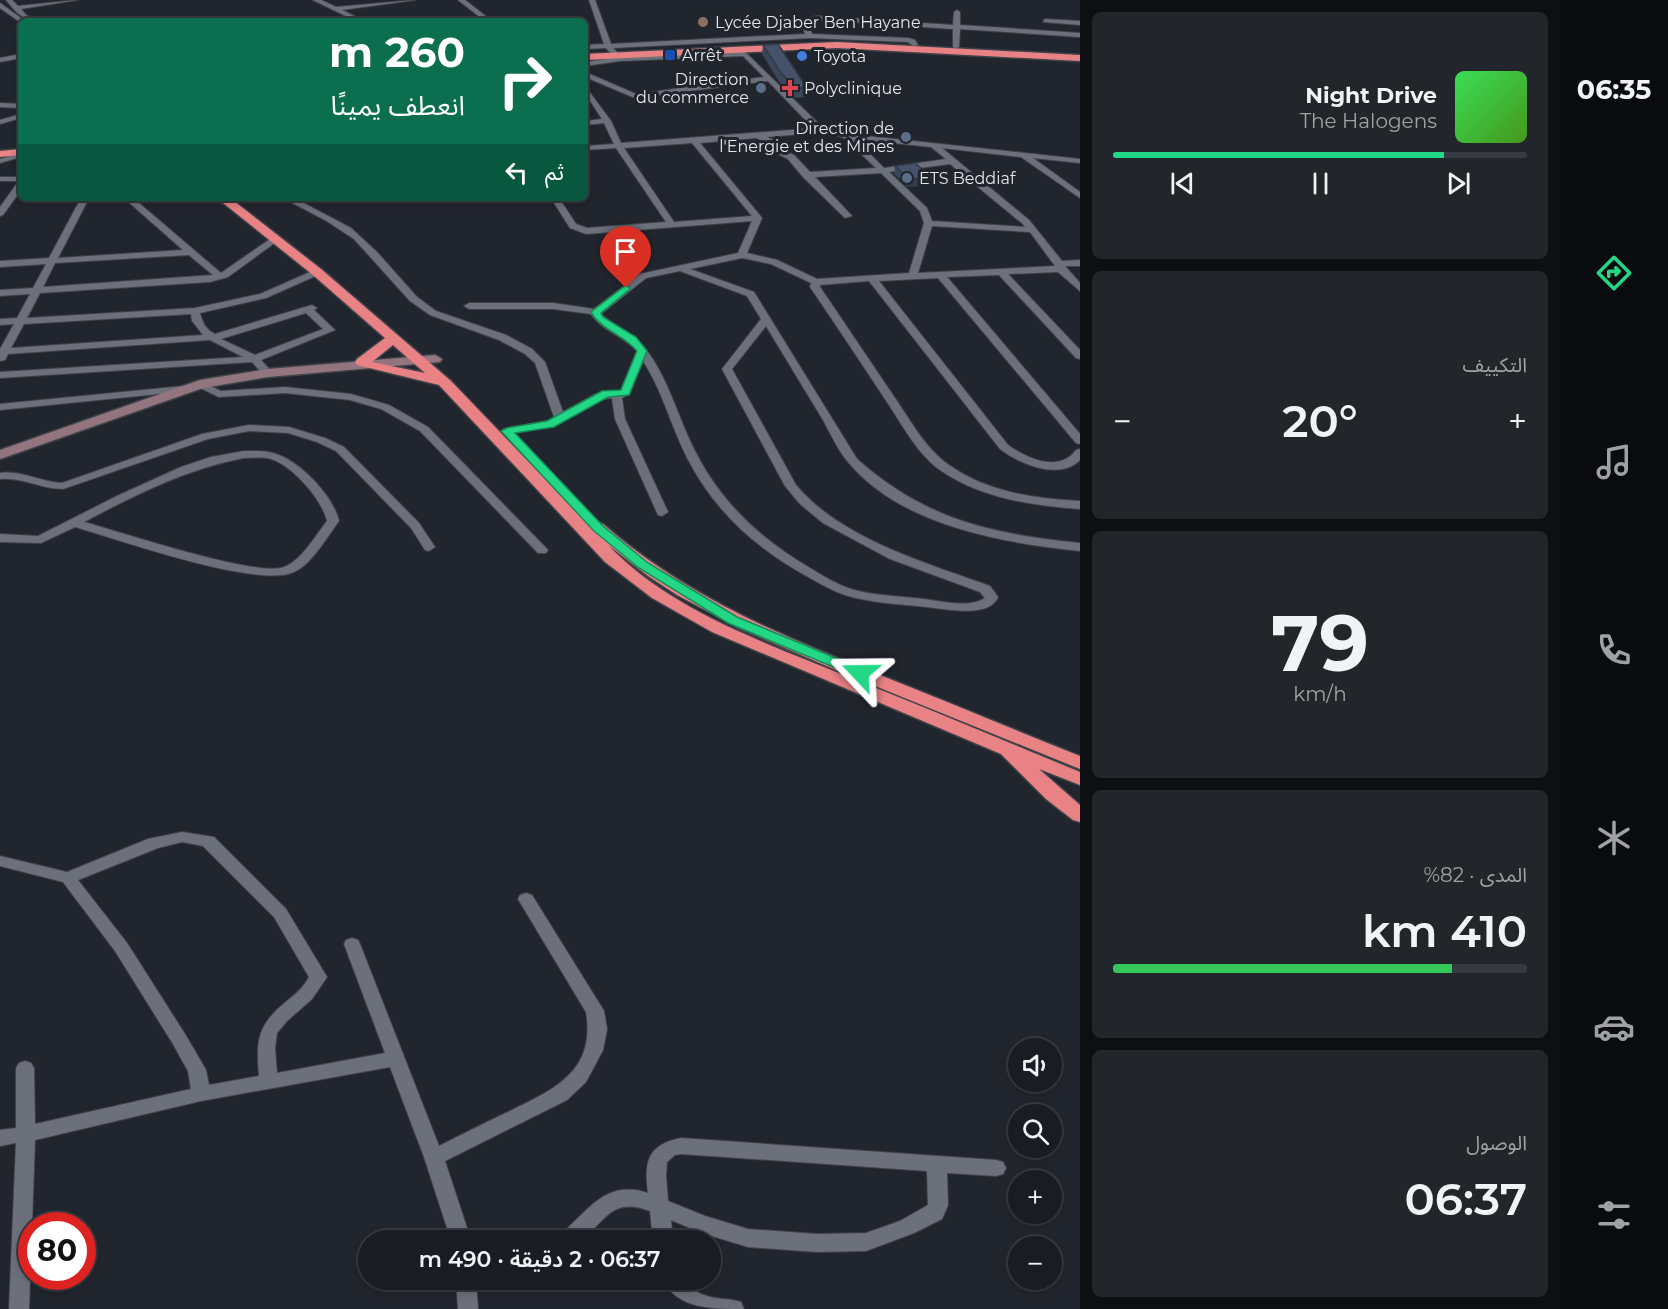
<!DOCTYPE html>
<html lang="ar">
<head>
<meta charset="utf-8">
<style>
  :root { --surface:#191c22; --page:#22252a; --text:#f1f3f6; --muted:#9fa1a5; --line:#373a40; --accent:#22d887 }
  body { margin:0; font-family:Montserrat,"Noto Sans Arabic",sans-serif; background:var(--page); color:var(--text); direction:rtl; height:100vh; display:flex; flex-direction:column; font-size:22px; white-space:nowrap }
  * { box-sizing:border-box; margin:0 }
  p { font-size:20px; color:var(--muted) }
  .icon { flex:none; width:33px; height:33px; fill:none; stroke:currentColor; stroke-width:2; stroke-linecap:round; stroke-linejoin:round }
  .map { position:relative; flex:1; overflow:hidden; direction:ltr }
  .drawer { display:flex; flex-direction:column; gap:12px; padding:12px; background:#0e0f13; width:480px }
  .drawer>* { flex:none }
  .hud { position:absolute; left:18px; top:18px; width:570px; height:183px; border-radius:9px; box-shadow:0 3px 9px #0003,0 0 0 2px var(--line); direction:rtl; background:#0b6e4f; color:#fff; overflow:hidden }
  .controls { position:absolute; left:1008px; top:1038px; display:grid; gap:12px }
  .controls a { display:grid; place-items:center; width:54px; height:54px; border-radius:50%; background:var(--surface); box-shadow:0 3px 9px #0003,0 0 0 2px var(--line); font-size:30px }
  .speed { position:absolute; left:18px; top:1212px; display:flex; gap:12px; font-size:30px; font-weight:700; text-align:center }
  .speed>* { display:grid; place-content:center; width:78px; height:78px; border-radius:50%; background:var(--surface); box-shadow:0 3px 9px #0003,0 0 0 2px var(--line); line-height:1 }
  .speed .limit { border:9px solid #d22; background:#fff; color:#111 }
  .pin { position:absolute; display:grid; place-items:center; width:51px; height:51px; color:#fff; margin:-62px -26px; border-radius:50% 50% 50% 0; rotate:-45deg; box-shadow:0 0 6px #0007 }
  .pin .icon { rotate:45deg }
  .me { position:absolute; width:66px; margin:-33px; rotate:293deg; stroke-linejoin:round; filter:drop-shadow(0 0 4px #0008) }
  .turn { display:flex; align-items:center; gap:21px; height:126px; padding:0 24px; font-size:27px }
  .turn .icon { width:78px; height:78px; stroke-width:2.5 }
  .turn b { display:block; font-size:42px; line-height:51px }
  .then { display:flex; align-items:center; height:57px; padding:0 24px; background:#0003; gap:12px; font-size:22px }
  .big { font-size:45px; font-weight:600; line-height:1.1 }
  .drawer .card { flex:1; display:flex; flex-direction:column; justify-content:center; gap:9px; min-width:0; padding:0 21px; border-radius:9px; background:var(--page) }
  .drawer .dial { align-items:center; gap:0 }
  .dial b { font-size:78px; line-height:1 }
  .song { display:flex; align-items:center; gap:18px }
  .cover { width:72px; height:72px; border-radius:9px; background:linear-gradient(135deg,hsl(130 70% 55%),hsl(100 70% 35%)) }
  .played { height:6px; border-radius:3px; background:linear-gradient(90deg,var(--accent) 80%,var(--line) 80%) }
  .keys { display:flex; justify-content:space-around; direction:ltr }
  .heat { display:flex; justify-content:space-between; align-items:center; font-size:33px; direction:ltr }
  .charge { height:9px; border-radius:4px; background:linear-gradient(90deg,#34c759 82%,var(--line) 0) }
  .trip { position:absolute; left:358px; top:1230px; width:363px; height:60px; border-radius:30px; background:var(--surface); box-shadow:0 3px 9px #0003,0 0 0 2px var(--line); font-weight:600; line-height:60px; text-align:center; direction:rtl }
  main { display:flex; flex:1; min-height:0 }
  .tab-bar { display:flex; flex-direction:column; width:108px; justify-content:space-around; align-items:center; background:#0a0b0e; color:var(--muted) }
  .tab-bar .icon { width:42px; height:42px }
  .tab-bar .active { color:var(--accent) }
  .tab-bar b { font-size:27px; color:var(--text) }
  .map>svg:first-child { display:block }
</style>
</head>
<body>
<main>
<nav class="tab-bar">
<b>06:35</b>
<svg class="icon active" aria-label="directions" viewBox="0 0 24 24"><path d="M12 3l9 9-9 9-9-9zM9 14v-3h6M13 9l2 2-2 2"/></svg>
<svg class="icon" aria-label="music" viewBox="0 0 24 24"><path d="M9 18V5l10-2v13"/><circle cx="6" cy="18" r="3"/><circle cx="16" cy="16" r="3"/></svg>
<svg class="icon" aria-label="phone" viewBox="0 0 24 24"><path d="M5 4h4l2 5-3 2q2 4 5 5l2-3 5 2v4C11 20 4 13 5 4z"/></svg>
<svg class="icon" aria-label="climate" viewBox="0 0 24 24"><path d="M12 3v18M4 7l16 10M4 17L20 7"/></svg>
<svg class="icon" aria-label="car" viewBox="0 0 24 24"><path d="M5 17H2v-5l4-1 3-4h7l3 4 3 1v5h-3M9 17h6M6 11h13"/><circle cx="7" cy="17" r="2"/><circle cx="17" cy="17" r="2"/></svg>
<svg class="icon" aria-label="filters" viewBox="0 0 24 24"><path d="M4 7h16M4 17h16"/><circle cx="9" cy="7" r="2"/><circle cx="15" cy="17" r="2"/></svg>
</nav>
<section class="drawer">
<div class="card">
<div class="song"><i class="cover"></i><div><b>Night Drive</b><p>The Halogens</p></div></div>
<div class="played"></div>
<div class="keys"><svg class="icon" aria-label="previous" viewBox="0 0 24 24"><path d="M18 5L8 12l10 7zM5 5v14"/></svg><svg class="icon" aria-label="pause" viewBox="0 0 24 24"><path d="M8 5v14M16 5v14"/></svg><svg class="icon" aria-label="next" viewBox="0 0 24 24"><path d="M6 5l10 7-10 7zM19 5v14"/></svg></div>
</div>
<div class="card"><p>التكييف</p>
<div class="heat"><a>−</a><b class="big">20°</b><a>+</a></div>
</div>
<div class="card dial"><b>79</b><p>km/h</p></div>
<div class="card"><p>المدى · 82%</p><b class="big">410 km</b><div class="charge"></div></div>
<div class="card"><p>الوصول</p><b class="big">06:37</b></div>
</section>
<div class="map">
<svg width="1080" height="1309" viewBox="0 0 1080 1309">
  <rect width="100%" height="100%" fill="#21252d"/>
  <g fill="none" stroke-linecap="round" stroke-linejoin="round">
    <defs>
      <g id="street">
        <path d="M6 0H12L18 6 77 0 21 9 26 15 39 21C23 21 15 11 6 0Z"/>
        <polygon points="313,0 321,0 336,7 415,0 342,10 364,21 356,21"/>
        <polygon points="458,0 465,0 492,21 485,21"/>
        <path d="M589 0H595L611 44 805 34 802 24 806 18 818 16 953 25 954 12 957 10 960 12V25L1080 33V37L960 29 959 47 956 49 953 47V29L818 20 810 21 808 24 812 34 908 38 915 40 918 45 913 46 908 42 809 38 613 48 622 57 739 52 737 49 740 47 818 123 848 134 1080 159V163L1033 158 1080 192V198L1021 157 942 148 1029 220 1062 261 1080 260V266H1065L1080 283V291L1058 272 1008 274 1080 350V359L1076 358 999 275 947 277 1080 434V444L1076 443 938 278 879 281 1008 445C1027 459 1059 473 1076 450L1080 449V460C1059 481 1020 464 1000 449L869 281 820 285V287C846 325 871 363 897 401 912 423 926 449 949 465 987 492 1035 499 1080 501V509C1033 506 980 498 940 470 918 454 904 428 889 405 863 366 837 326 810 287L811 283 771 264 742 258 690 269 754 292 857 459C926 520 991 534 1080 543V551C1003 543 902 526 849 463 838 451 831 434 823 420 804 389 785 357 766 326L732 369 796 485C840 538 926 563 990 586L998 597C990 617 952 610 935 608 905 604 874 604 845 595 833 591 822 585 812 579 761 552 718 515 691 465 672 431 664 393 643 361L630 393 622 398 625 419 668 512 662 516 658 515 615 419 612 398 603 399 554 426 503 433V429L547 421 554 417 535 363 525 354 499 340 430 315 410 301 354 239 325 220 283 198H294L351 228 377 252 417 297 436 311 506 335 532 349 545 362 563 412 596 394 621 390 637 351C624 336 602 331 591 314L553 309H469L464 306 469 303H553L594 309 640 274 738 253 752 221 586 234 570 228 551 198H559L576 224 587 228 666 222 616 148 585 150V146L614 144 604 123 585 125V121L602 119 585 93V86L611 121 621 143 817 128 812 127 768 81 635 98 585 77V72L636 94 764 77 743 56 620 61 585 66V62L615 58 606 48 585 49V45L604 44ZM827 132 844 138 876 168 810 172 794 155 780 149 782 144 767 137ZM756 138 774 146 772 151 788 159 803 177 845 218 852 216 815 177 881 173 920 211 924 223 909 273 817 279 777 260 747 253 762 218 700 143ZM855 139 931 147 946 159 884 168ZM692 143 752 216 674 222 624 148ZM950 164 1023 224 1025 227 932 221 927 208 889 172ZM932 226 1030 232 1055 266 918 273ZM680 271 747 296 761 319 722 369 785 486 800 504 823 523 890 559 980 592 985 598C965 610 936 599 914 598 893 596 871 595 851 589 836 584 823 576 810 568 762 540 722 504 696 453 678 419 669 378 644 347 633 333 614 327 601 314L646 278Z"/>
        <polygon points="0,3 25,21 20,22 0,8"/>
        <polygon points="1045,19 1080,21 1080,25 1043,22"/>
        <polygon points="21,54 21,58 0,62 0,58"/>
        <polygon points="0,103 21,104 21,108 0,107"/>
        <polygon points="21,114 21,118 0,124 0,120"/>
        <polygon points="21,153 21,157 0,163 0,159"/>
        <rect x="0" y="177" width="21" height="4"/>
        <polygon points="18,182 21,182 21,190 3,215 0,216 0,207"/>
        <path d="M81 198H89L58 258 183 250 124 198H133L221 273 273 237 280 239 228 277 210 282 40 293 27 318 195 308 260 294 317 269 322 272 320 274 266 298 200 313C202 322 206 330 215 334L312 305 317 308 314 310 335 330 261 360 273 373 268 376 264 375 252 362 0 378V372L243 357 210 340 8 354 5 360 0 361V349L14 324 0 325V319L17 318 30 294 0 296V290L33 288 46 264 0 267V261L49 258ZM189 255 213 275 43 287 55 263ZM306 313 323 329 255 355 221 339ZM191 314 192 321 203 335 11 348 24 324Z"/>
        <polygon points="200,381 221,391 285,387 351,394 389,405 428,427 548,550 546,553 538,553 420,431 381,409 350,400 285,393 219,397 196,386 195,384"/>
        <polygon points="184,386 188,387 188,391 0,410 0,404"/>
        <path d="M249 425 289 427 325 438 344 447 419 523 435 547 429 551 425 550 411 528 336 451 317 442 288 433 249 431 208 439 63 489C41 489 22 477 0 479V473C22 470 40 482 62 483L202 434Z"/>
        <path d="M244 451C255 451 266 450 276 454 301 462 333 496 339 521 327 537 312 564 294 572 258 589 117 539 75 527L41 543 0 542V534L38 536 117 496 181 467 211 457ZM244 458C251 458 260 457 267 458 290 462 322 499 327 521 315 536 302 560 284 567 258 578 118 531 84 522 135 495 186 469 244 458Z"/>
        <path d="M182 832 214 837 286 909 327 977 312 999 287 1021 277 1033 275 1048 277 1073 385 1053 344 944 346 940 352 938 358 940 360 944 439 1146C463 1134 486 1122 510 1111 555 1089 596 1071 586 1012L518 899 520 895 526 893 532 895 604 1011 607 1029 603 1050 586 1082 567 1100 445 1161 471 1240H451L424 1157 390 1067 201 1101 35 1140 29 1309H9L16 1143 0 1146V1130L16 1128V1068L19 1063 25 1061 31 1063 34 1068 35 1124 191 1089 188 1071 173 1044 115 951 63 882 0 866V856L67 872 148 839ZM182 842 203 846 274 917 309 977C304 987 296 994 287 1001 257 1025 256 1040 259 1076L209 1085 206 1070 185 1034 127 943 78 880 158 848Z"/>
        <path d="M681 1138 996 1160 1003 1162 1006 1168 1003 1174 996 1176 947 1173 948 1205 942 1219 914 1233 866 1251 817 1252 748 1247 702 1233 671 1220 673 1240H653L650 1211C612 1197 607 1219 582 1240H558L561 1234C589 1210 606 1179 648 1193 644 1162 647 1145 681 1138ZM681 1154 927 1171 928 1205 900 1221 866 1233 817 1234 748 1229 705 1216 668 1201 666 1176 667 1162 675 1155Z"/>
        <polygon points="456,1280 476,1280 478,1309 458,1309"/>
        <path d="M662 1280C692 1277 682 1287 704 1295 716 1300 729 1298 741 1302L744 1309C710 1309 679 1309 662 1280Z"/>
      </g>
      <polygon id="secondary" points="435,355 442,359 440,362 268,377 203,388 0,459 0,450 200,380 268,369"/>
      <g id="highway">
        <polygon points="837,42 1080,55 1080,61 837,48 585,60 585,54"/>
        <polygon points="21,149 21,155 0,157 0,151"/>
        <path d="M217 198H230L321 269 451 381 590 526 597 522 603 524C688 598 782 636 885 677 950 703 1015 730 1080 756V769L838 671 739 628 677 595 648 576 608 545C671 611 766 643 849 677 926 708 1003 740 1080 772V785L1039 769 1080 805V822L1073 820 1046 799 1001 754 712 632 652 598 605 562 439 385 357 365 355 362 357 359 385 338 313 275ZM393 345 425 373 372 362Z"/>
      </g>
    </defs>
    <use href="#street" stroke="#3f4249" stroke-width="2"/>
    <use href="#secondary" stroke="#3f4249" stroke-width="3"/>
    <use href="#highway" stroke="#3f4249" stroke-width="3"/>
    <use href="#street" fill="#6c707b" fill-rule="evenodd"/>
    <use href="#secondary" fill="#92757e" fill-rule="evenodd"/>
    <use href="#highway" fill="#e98285" fill-rule="evenodd"/>
  </g>
  <g fill="#3c465b">
    <polygon points="763,45 807,88 806,97 795,98 780,83 762,54"/>
    <polygon points="895,166 930,185 908,187 894,174"/>
  </g>
  <polygon fill="#31394a" points="931,177 930,185 908,187 909,179"/>
  <g fill="#46516a" stroke="#31394a" stroke-width="1.5">
    <polygon points="778,44 807,88 796,88 781,73 763,45"/>
    <polygon points="915,163 931,177 909,179 895,166"/>
  </g>
  <path fill="#22d887" stroke="#168c58" stroke-width="1.5" d="M626 285 630 288 629 290 601 313 603 317 636 337 647 351 629 395 608 397 554 427 515 433 603 526 648 563 737 617 865 670 867 673 865 676H855L728 623 639 568 594 531 501 431 507 428 547 421 602 391 621 390 637 351C624 335 601 330 591 312Z"/>
  <circle fill="#8d6e63" stroke="#21252d" stroke-width="2" cx="703" cy="22" r="6"/>
  <rect fill="#1a4fb4" stroke="#21252d" stroke-width="2" x="664" y="49" width="12" height="12" rx="3"/>
  <circle fill="#3f7fe0" stroke="#21252d" stroke-width="2" cx="802" cy="56" r="6"/>
  <g fill="#5c6f8a" stroke="#21252d" stroke-width="2">
    <circle cx="761" cy="88" r="6"/>
    <circle cx="906" cy="137" r="6"/>
    <circle cx="907" cy="178" r="6"/>
  </g>
  <path fill="#e0444e" stroke="#21252d" stroke-width="2" d="M787 79h6v6h6v6h-6v6h-6v-6h-6v-6h6z"/>
  <g text-anchor="middle" stroke-width="6" stroke-linejoin="round" paint-order="stroke">
    <g font-size="16" fill="#e3e6ec" stroke="#21252d" text-anchor="start">
      <text x="715" y="28">Lycée Djaber Ben Hayane</text>
      <text x="682" y="61">Arrêt</text>
      <text x="814" y="62">Toyota</text>
      <text x="749" y="85" text-anchor="end">Direction<tspan x="749" dy="18">du commerce</tspan></text>
      <text x="804" y="94">Polyclinique</text>
      <text x="894" y="134" text-anchor="end">Direction de<tspan x="894" dy="18">l'Energie et des Mines</tspan></text>
      <text x="919" y="184">ETS Beddiaf</text>
    </g>
  </g>
</svg>
<div class="controls">
<a><svg class="icon" aria-label="sound" viewBox="0 0 24 24"><path d="M4 9h4l5-4v14l-5-4H4zM17 9q2 3 0 6"/></svg></a>
<a><svg class="icon" aria-label="search" viewBox="0 0 24 24"><circle cx="10" cy="10" r="6"/><path d="M15 15l6 6"/></svg></a>
<a>+</a>
<a>−</a>
</div>
<div class="speed"><div class="limit">80</div></div>
<div class="pin" style="left:626px;top:288px;background:#d93025"><svg class="icon" aria-label="arrive" viewBox="0 0 24 24"><path d="M6 21V4h12l-3 4 3 4H6"/></svg></div>
<svg class="me" style="left:860px;top:673px" viewBox="-20 -20 40 40"><path d="M0-17L14 15 0 8-14 15z" fill="#22d887" stroke="#fff" stroke-width="4"/></svg>
<div class="trip">06:37 · 2 دقيقة · 490 m</div>
<div class="hud">
<div class="turn"><svg class="icon" aria-label="right" viewBox="0 0 24 24"><path d="M7 20v-9h11M14 6l5 5-5 5"/></svg><div><b>260 m</b>انعطف يمينًا</div></div>
<div class="then">ثم<svg class="icon" aria-label="left" viewBox="0 0 24 24"><path d="M17 20v-9H6M10 6l-5 5 5 5"/></svg></div>
</div>
</div>
</main>
</body>
</html>
